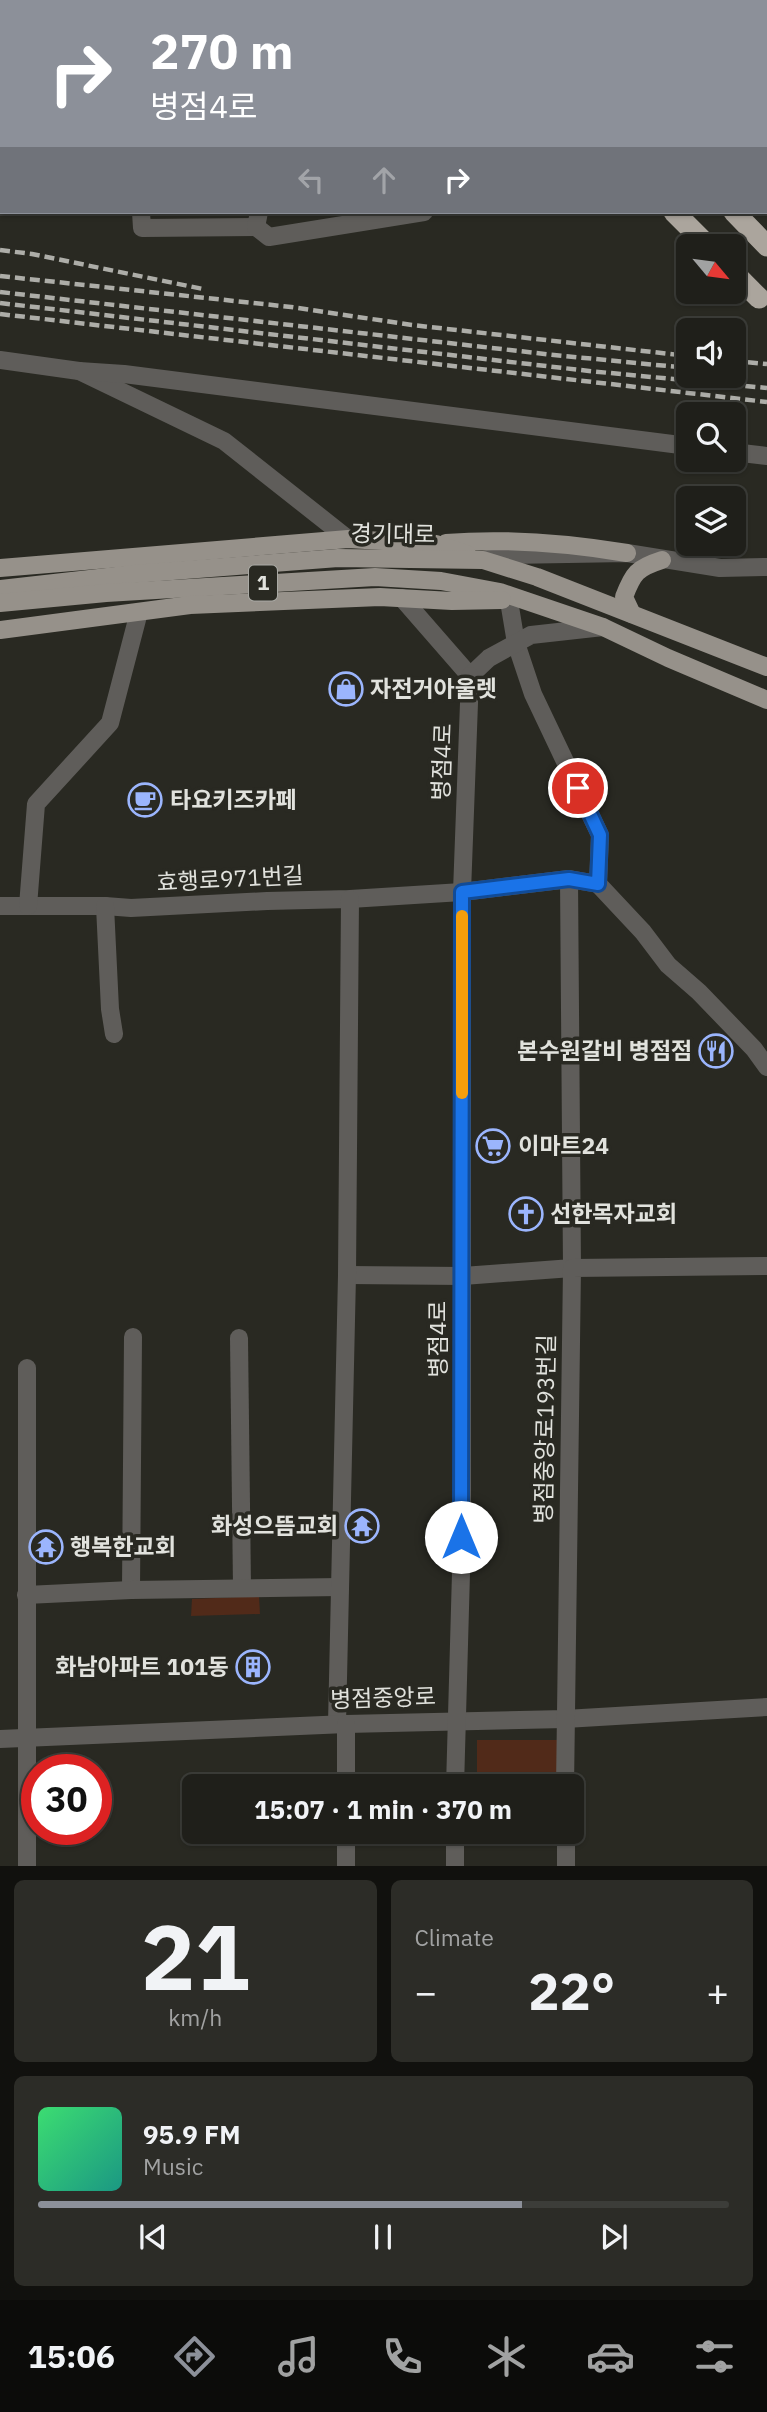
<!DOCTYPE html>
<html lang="en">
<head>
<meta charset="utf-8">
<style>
  :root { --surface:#1f1f1a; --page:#2c2c27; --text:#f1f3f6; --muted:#a1a2a2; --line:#3c3d39; --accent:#8c9099 }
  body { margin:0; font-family:"IBM Plex Sans","Noto Sans KR",sans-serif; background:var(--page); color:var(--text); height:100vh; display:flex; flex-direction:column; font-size:26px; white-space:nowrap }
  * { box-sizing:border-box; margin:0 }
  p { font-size:23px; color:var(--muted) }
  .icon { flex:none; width:38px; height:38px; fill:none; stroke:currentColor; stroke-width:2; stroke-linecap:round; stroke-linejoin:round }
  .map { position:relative; height:1866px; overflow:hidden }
  .side { display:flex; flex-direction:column; gap:14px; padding:14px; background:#11110e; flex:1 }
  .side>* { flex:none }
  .top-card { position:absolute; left:0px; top:0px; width:768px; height:214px; box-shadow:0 2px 5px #0004,0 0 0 2px var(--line); background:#8c9099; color:#fff; overflow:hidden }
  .needle { width:46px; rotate:119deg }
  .buttons { position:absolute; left:676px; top:234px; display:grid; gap:14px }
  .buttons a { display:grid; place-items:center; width:70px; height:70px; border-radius:10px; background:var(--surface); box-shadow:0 2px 5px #0004,0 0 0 2px var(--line); font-size:35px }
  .speed { position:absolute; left:21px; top:1754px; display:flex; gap:14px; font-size:35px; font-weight:700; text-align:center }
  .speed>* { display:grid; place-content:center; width:91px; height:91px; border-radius:50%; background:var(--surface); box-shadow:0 2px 5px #0004,0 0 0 2px var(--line); line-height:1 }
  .speed .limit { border:10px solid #d22; background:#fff; color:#111 }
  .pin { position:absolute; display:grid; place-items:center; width:60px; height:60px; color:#fff; margin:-30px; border:4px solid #fff; border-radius:50%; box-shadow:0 2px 7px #0007 }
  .me { position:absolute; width:77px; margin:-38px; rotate:0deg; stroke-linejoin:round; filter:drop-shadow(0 0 5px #0008) }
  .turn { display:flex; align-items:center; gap:24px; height:147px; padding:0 35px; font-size:32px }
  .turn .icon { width:91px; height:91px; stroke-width:2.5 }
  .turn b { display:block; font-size:49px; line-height:60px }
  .lanes { display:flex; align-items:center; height:66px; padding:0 35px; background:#0003; justify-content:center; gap:35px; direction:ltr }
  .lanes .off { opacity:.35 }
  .big { font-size:52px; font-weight:700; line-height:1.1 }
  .side .tile { flex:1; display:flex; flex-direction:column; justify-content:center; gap:10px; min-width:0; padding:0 24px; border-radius:10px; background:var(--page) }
  .side .dial { align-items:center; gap:0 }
  .dial b { font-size:91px; line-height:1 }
  .song { display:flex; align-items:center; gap:21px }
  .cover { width:84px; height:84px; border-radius:10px; background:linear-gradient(135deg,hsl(140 70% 55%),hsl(170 70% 35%)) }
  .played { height:7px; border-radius:4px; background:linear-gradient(90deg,var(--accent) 70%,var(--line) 70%) }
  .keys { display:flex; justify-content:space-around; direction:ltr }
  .heat { display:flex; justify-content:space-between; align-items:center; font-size:38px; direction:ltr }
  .side .tiles { flex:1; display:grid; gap:14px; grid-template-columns:1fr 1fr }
  .tile:last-child { grid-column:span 2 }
  .trip { position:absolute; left:182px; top:1774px; width:402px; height:70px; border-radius:10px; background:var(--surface); box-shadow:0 2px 5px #0004,0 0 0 2px var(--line); font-weight:700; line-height:70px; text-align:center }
  .dock { display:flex; height:112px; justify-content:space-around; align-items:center; background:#0c0c0a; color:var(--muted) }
  .dock .icon { width:49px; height:49px }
  .dock .selected { color:var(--accent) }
  .dock b { font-size:32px; color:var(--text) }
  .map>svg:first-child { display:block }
</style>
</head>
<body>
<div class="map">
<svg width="767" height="1866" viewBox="0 0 767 1866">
  <rect width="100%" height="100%" fill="#292922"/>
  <g fill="#512a19">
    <polygon points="259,1596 260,1614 191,1616 192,1599"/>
    <rect x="477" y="1740" width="85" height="47"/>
    <rect x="477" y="1832" width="85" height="13"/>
  </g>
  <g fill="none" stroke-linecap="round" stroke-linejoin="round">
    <polyline stroke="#45453e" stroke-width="18" stroke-dasharray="18 9" stroke-linecap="butt" points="400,0 400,2"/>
    <g stroke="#45453e" stroke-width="21" stroke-dasharray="21 10" stroke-linecap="butt">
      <polyline points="472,0 474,2"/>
      <polyline points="532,0 534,2"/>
    </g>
    <g stroke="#5f5d5a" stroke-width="18">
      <polyline points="296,0 301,2"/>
      <polyline points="573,0 587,2"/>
      <polyline points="766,20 767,20"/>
      <polyline points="0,118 2,118"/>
      <polyline points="141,212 142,228 256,227"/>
      <polyline points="259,212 256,227 269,237 424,212"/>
      <polyline points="0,360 79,371 224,441 348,539"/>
      <polyline points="79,371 124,374 688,446"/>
      <polyline points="733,452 767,456"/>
      <polyline points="483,560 504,555 627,553 720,568 767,567"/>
      <polyline points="508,595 516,643 533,694 600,835 598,884 643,932 668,965 699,992 754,1049 767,1067"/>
      <polyline points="402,598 470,676"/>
      <polyline points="470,676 489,658 531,635 603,627"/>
      <polyline points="0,906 105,906 131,908 267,901 350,899 462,892 569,879 598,884"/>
      <polyline points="28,906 36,804 110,723 139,612"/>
      <polyline points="105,906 110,1009 114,1034"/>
      <polyline points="347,1275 463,1276 572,1268 569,879"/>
      <polyline points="239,1338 242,1588"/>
      <polyline points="131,1590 133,1337"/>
      <polyline points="26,1595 131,1590 340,1587"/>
      <polyline points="337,1724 347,1275 350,899"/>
      <polyline points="0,1739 346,1724 565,1719 767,1707"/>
      <polyline points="346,1787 346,1724"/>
      <polyline points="455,1787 462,1537 462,892 470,676"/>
      <polyline points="565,1787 572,1268 767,1266"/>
      <polyline points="566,1832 566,1866"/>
      <polyline points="27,1866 27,1368"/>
      <polyline points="346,1866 346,1832"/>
      <polyline points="455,1866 455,1832"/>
    </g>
    <g stroke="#96918a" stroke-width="18">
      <path d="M446 543C507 538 566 543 627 553"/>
      <polyline points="0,568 348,539 436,544 467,554"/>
      <polyline points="0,589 134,574 338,558 483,560 537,577 767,667"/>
      <polyline points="0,603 106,593 375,577 441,581 500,592 603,627 668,658 767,700"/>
      <path d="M632 614 624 597C633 573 637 568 662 560"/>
      <polyline points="0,630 190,605 380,597 452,601 502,600"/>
    </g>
    <g stroke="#aba59d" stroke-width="21">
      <polyline points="674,212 709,247"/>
      <polyline points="734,212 767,246"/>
      <polyline points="733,272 759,298"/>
    </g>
    <g stroke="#adada8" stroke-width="4.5" stroke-dasharray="10 5" stroke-linecap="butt">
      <polyline points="0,250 32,254 203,289"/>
      <polyline points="0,276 291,307 412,325 688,356"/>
      <polyline points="0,292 554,355 688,368"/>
      <polyline points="0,303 589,371 767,388"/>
      <polyline points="0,314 767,402"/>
      <polyline points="733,361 767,364"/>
    </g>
  </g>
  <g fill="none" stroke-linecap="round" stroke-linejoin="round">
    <defs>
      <polyline id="route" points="461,1537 462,892 569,879 598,884 600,835 578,788"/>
    </defs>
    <use href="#route" stroke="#114b97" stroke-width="18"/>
    <use href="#route" stroke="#1a73e8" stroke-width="12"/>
    <polyline stroke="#f59e0b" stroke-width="12" points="462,916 462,1093"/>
  </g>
  <defs>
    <symbol id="shop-ring" viewBox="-11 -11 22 22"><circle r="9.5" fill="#292922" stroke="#9bb5fd" stroke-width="1.5"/><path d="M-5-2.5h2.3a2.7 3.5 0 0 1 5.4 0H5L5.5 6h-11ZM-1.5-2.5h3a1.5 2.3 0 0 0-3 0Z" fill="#9bb5fd"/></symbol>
    <symbol id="cafe-ring" viewBox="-11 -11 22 22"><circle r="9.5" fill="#292922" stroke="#9bb5fd" stroke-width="1.5"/><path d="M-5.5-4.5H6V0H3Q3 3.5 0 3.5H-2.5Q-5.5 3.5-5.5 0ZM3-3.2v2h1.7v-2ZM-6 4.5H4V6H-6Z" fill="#9bb5fd"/></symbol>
    <symbol id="restaurant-ring" viewBox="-11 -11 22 22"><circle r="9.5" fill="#292922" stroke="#9bb5fd" stroke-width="1.5"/><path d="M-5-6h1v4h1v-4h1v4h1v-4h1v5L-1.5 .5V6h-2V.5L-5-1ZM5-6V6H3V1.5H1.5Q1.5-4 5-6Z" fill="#9bb5fd"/></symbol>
    <symbol id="supermarket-ring" viewBox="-11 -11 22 22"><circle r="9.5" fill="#292922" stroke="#9bb5fd" stroke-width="1.5"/><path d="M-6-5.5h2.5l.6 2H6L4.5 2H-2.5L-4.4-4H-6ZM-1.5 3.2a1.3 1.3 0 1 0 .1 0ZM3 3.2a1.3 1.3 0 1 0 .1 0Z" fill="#9bb5fd"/></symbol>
    <symbol id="church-ring" viewBox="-11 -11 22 22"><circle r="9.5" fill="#292922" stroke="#9bb5fd" stroke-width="1.5"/><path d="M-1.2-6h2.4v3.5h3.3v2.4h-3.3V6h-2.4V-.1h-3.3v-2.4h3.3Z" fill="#9bb5fd"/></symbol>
    <symbol id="temple-ring" viewBox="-11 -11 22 22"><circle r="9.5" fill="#292922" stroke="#9bb5fd" stroke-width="1.5"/><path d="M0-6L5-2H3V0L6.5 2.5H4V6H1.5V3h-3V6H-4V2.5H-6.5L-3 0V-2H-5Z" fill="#9bb5fd"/></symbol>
    <symbol id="building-ring" viewBox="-11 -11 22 22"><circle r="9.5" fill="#292922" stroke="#9bb5fd" stroke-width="1.5"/><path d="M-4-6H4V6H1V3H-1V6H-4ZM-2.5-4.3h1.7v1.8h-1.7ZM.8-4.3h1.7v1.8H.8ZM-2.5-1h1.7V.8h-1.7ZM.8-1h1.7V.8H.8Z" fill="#9bb5fd"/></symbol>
  </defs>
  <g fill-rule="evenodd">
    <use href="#shop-ring" x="327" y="670" width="38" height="38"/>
    <use href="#cafe-ring" x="126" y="781" width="38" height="38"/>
    <use href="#restaurant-ring" x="697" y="1032" width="38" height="38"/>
    <use href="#supermarket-ring" x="474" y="1127" width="38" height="38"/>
    <use href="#church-ring" x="507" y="1195" width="38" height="38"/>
    <use href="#temple-ring" x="343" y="1507" width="38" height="38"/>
    <use href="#temple-ring" x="27" y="1528" width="38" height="38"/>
    <use href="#building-ring" x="234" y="1648" width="38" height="38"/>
  </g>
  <g text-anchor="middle" stroke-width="7" stroke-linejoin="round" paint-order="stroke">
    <rect fill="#292922" stroke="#aaaaa5" stroke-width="2" x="249" y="565.5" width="28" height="35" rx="5"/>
    <g font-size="21" font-weight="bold" fill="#e1e2dd">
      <text x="263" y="590">1</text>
    </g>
    <g font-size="23" fill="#e1e2dd" stroke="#292922">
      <text transform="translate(393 534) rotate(1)" y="8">경기대로</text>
      <text transform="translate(442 762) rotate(-88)" y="8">병점4로</text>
      <text transform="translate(230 879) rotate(-3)" y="8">효행로971번길</text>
      <text transform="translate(438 1339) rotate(-90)" y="8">병점4로</text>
      <text transform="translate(545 1429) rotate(-89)" y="8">병점중앙로193번길</text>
      <text transform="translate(383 1698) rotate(-2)" y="8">병점중앙로</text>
    </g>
    <g font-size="23" font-weight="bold" fill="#e1e2dd" stroke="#292922" text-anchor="start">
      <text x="370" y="697">자전거아울렛</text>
      <text x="170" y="808">타요키즈카페</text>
      <text x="692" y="1059" text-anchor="end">본수원갈비 병점점</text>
      <text x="518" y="1154">이마트24</text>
      <text x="550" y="1222">선한목자교회</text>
      <text x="338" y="1534" text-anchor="end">화성으뜸교회</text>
      <text x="70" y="1555">행복한교회</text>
      <text x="229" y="1675" text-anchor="end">화남아파트 101동</text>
    </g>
  </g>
</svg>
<div class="buttons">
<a><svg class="needle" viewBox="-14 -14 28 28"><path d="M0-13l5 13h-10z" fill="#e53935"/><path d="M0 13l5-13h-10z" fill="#a1a2a2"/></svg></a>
<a><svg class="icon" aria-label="sound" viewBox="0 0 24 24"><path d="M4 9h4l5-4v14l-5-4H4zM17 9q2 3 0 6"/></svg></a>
<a><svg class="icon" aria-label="search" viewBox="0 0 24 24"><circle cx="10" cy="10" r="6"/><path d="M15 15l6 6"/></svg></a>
<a><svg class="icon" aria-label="layers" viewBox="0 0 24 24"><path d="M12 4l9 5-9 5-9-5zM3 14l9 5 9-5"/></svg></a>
</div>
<div class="speed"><div class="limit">30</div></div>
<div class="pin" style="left:578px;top:788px;background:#d93025"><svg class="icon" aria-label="arrive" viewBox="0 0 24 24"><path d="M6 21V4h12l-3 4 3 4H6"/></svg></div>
<svg class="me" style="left:461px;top:1537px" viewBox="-20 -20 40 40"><circle r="19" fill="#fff"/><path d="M0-13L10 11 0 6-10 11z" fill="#1a73e8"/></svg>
<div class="trip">15:07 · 1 min · 370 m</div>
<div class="top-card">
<div class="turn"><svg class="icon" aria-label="right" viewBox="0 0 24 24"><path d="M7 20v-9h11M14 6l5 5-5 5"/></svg><div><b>270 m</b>병점4로</div></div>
<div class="lanes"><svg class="icon off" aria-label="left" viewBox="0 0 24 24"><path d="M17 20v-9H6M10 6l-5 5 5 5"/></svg><svg class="icon off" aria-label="ahead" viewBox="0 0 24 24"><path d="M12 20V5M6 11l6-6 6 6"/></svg><svg class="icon" aria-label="right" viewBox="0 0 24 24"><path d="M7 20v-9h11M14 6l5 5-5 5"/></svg></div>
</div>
</div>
<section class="side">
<div class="tiles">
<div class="tile dial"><b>21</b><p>km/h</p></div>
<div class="tile"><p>Climate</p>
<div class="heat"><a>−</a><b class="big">22°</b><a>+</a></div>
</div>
<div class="tile">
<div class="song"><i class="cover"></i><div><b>95.9 FM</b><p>Music</p></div></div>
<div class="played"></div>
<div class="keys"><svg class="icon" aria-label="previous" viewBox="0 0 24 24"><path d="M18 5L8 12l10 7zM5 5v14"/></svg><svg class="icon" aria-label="pause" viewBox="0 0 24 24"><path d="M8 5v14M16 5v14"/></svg><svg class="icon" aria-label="next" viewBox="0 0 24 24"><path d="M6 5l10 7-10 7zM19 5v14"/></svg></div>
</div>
</div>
</section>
<nav class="dock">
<b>15:06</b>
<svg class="icon selected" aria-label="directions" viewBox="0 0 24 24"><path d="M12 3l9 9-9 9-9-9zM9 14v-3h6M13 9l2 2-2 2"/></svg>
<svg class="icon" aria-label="music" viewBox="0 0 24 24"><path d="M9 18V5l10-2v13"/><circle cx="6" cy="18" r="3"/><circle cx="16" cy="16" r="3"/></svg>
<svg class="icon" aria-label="phone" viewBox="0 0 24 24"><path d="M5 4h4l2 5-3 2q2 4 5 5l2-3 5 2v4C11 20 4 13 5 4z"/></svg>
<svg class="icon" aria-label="climate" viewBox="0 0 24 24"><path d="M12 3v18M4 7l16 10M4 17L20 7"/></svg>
<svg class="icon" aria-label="car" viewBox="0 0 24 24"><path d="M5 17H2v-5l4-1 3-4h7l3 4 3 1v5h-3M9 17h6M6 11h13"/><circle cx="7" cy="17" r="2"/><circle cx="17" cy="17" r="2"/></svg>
<svg class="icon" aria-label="filters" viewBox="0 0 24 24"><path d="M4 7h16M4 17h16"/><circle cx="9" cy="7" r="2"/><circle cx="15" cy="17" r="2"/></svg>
</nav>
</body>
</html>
